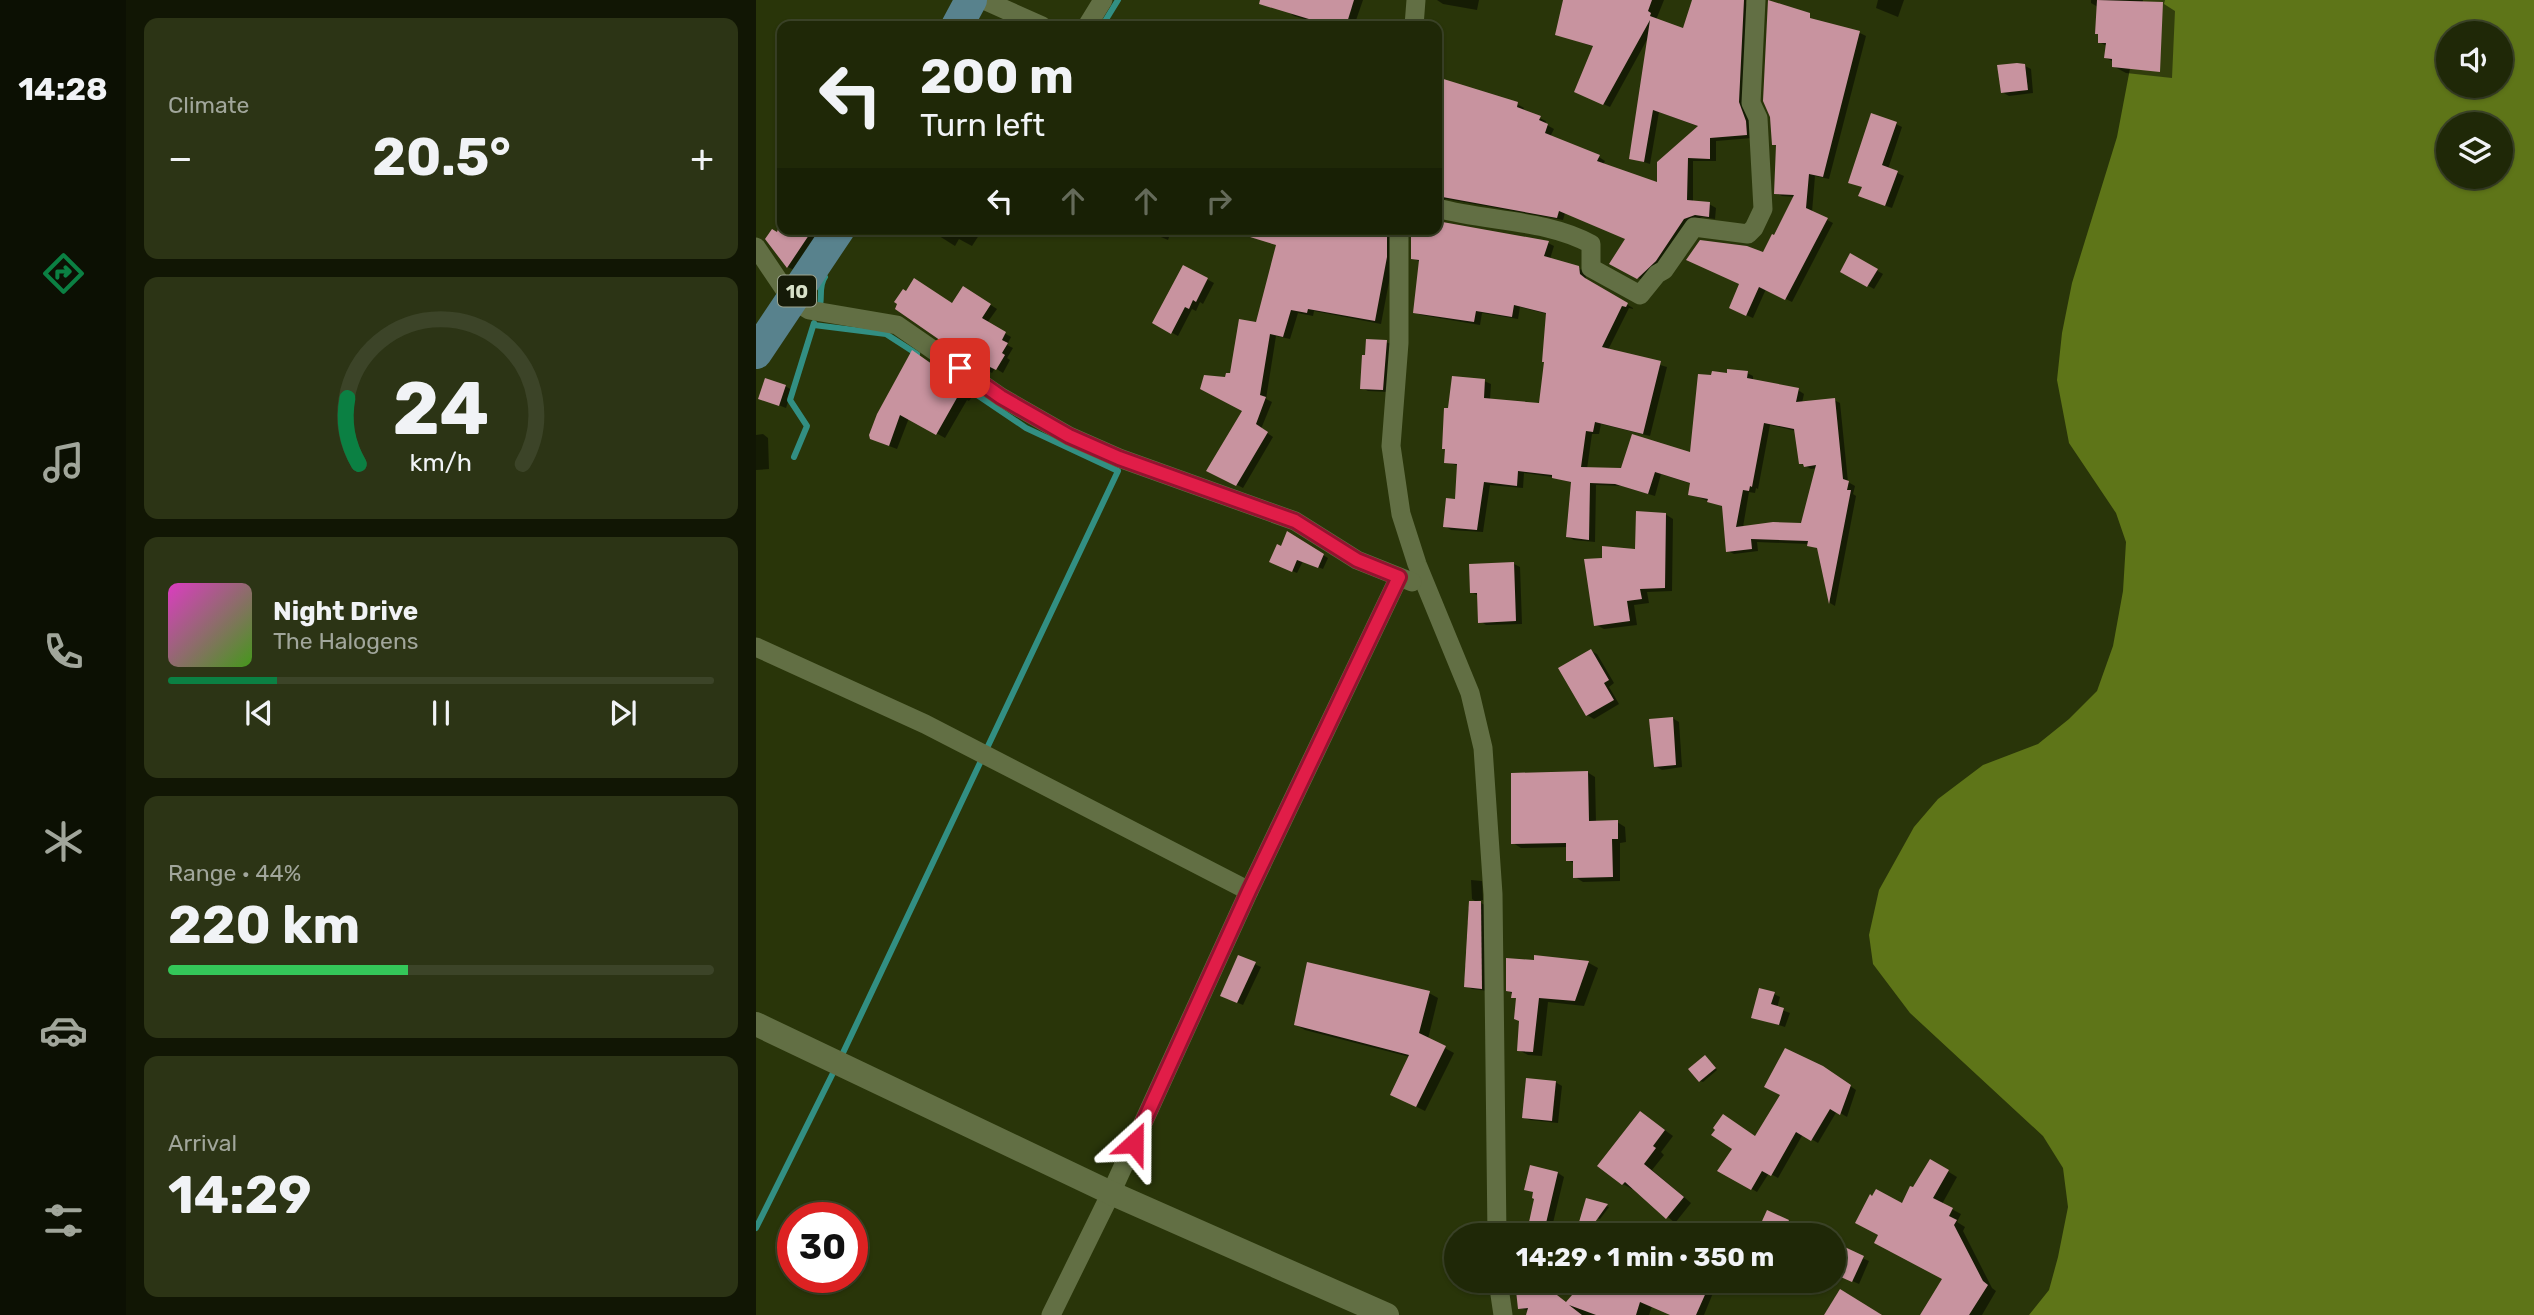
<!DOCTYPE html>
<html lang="en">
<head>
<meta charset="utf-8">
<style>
  :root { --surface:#1f2807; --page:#2c3415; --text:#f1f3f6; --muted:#a1a69b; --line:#3c4428; --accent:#0b8043 }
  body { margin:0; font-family:Rubik,sans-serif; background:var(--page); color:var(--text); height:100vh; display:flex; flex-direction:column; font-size:26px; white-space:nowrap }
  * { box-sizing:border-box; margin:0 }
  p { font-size:23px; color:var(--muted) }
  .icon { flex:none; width:38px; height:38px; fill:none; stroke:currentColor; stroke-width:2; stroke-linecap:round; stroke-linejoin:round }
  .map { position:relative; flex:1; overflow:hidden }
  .details { display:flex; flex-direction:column; gap:18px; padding:18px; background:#111604; width:630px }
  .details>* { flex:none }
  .top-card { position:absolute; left:21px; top:21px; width:665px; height:214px; border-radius:14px; box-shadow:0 2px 5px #0004,0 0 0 2px var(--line); background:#1f2807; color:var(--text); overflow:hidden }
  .buttons { position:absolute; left:1680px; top:21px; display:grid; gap:14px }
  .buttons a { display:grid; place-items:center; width:77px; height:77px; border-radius:50%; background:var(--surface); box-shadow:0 2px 5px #0004,0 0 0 2px var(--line); font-size:35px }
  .speed { position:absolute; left:21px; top:1202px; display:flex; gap:14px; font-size:35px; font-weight:700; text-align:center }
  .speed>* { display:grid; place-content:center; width:91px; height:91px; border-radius:50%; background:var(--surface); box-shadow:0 2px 5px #0004,0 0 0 2px var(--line); line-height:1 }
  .speed .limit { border:10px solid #d22; background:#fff; color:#111 }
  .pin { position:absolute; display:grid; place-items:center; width:60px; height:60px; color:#fff; margin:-30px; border-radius:14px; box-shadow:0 4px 10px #0006 }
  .me { position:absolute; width:77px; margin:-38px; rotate:24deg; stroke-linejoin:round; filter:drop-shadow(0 0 5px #0008) }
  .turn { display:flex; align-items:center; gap:24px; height:147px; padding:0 28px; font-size:32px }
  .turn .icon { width:91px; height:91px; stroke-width:2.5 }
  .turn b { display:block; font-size:49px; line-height:60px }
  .lanes { display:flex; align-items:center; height:66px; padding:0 28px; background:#0003; justify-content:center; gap:35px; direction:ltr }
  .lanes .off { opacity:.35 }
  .big { font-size:52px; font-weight:700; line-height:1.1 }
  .details .widget { flex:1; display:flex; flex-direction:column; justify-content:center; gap:10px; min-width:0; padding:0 24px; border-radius:14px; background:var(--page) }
  .details .dial { align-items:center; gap:0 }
  .dial svg { height:182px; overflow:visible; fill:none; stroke:var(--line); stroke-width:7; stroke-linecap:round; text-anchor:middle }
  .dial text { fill:var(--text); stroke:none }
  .song { display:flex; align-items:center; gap:21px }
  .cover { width:84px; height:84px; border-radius:10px; background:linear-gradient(135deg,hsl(310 70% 55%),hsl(100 70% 35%)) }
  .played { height:7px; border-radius:4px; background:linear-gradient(90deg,var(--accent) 20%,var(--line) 20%) }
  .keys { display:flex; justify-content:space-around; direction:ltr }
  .heat { display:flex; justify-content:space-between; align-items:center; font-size:38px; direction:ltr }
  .charge { height:10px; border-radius:5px; background:linear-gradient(90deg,#34c759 44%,var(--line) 0) }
  .trip { position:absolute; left:688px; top:1223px; width:402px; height:70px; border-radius:35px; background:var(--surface); box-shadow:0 2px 5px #0004,0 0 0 2px var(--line); font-weight:700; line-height:70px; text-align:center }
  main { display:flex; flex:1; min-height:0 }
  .dock { display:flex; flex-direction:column; width:126px; justify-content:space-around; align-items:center; background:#0c1003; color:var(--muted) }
  .dock .icon { width:49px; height:49px }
  .dock .selected { color:var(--accent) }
  .dock b { font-size:32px; color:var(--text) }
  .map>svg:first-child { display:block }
</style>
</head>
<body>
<main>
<nav class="dock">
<b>14:28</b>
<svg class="icon selected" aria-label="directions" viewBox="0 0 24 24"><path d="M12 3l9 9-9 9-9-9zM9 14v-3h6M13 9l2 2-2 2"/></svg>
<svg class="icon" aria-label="music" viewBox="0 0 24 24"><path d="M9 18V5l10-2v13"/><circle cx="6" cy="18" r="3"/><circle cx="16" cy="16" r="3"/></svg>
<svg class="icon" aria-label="phone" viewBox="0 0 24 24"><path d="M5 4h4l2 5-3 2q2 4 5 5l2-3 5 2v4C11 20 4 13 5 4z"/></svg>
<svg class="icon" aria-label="climate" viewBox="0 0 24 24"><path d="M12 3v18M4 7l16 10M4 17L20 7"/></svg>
<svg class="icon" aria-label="car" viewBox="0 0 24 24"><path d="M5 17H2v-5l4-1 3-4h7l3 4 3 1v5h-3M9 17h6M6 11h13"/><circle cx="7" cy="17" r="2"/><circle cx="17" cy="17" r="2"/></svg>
<svg class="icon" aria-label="filters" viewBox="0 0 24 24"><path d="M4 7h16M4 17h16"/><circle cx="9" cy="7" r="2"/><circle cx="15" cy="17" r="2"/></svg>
</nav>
<section class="details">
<div class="widget"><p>Climate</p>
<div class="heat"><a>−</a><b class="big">20.5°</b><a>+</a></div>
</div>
<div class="widget dial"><svg viewBox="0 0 100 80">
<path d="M14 69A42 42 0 1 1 86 69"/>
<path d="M14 69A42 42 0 0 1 9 40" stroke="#0b8043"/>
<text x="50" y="56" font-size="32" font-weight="700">24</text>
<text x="50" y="72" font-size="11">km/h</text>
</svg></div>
<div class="widget">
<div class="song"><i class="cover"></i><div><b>Night Drive</b><p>The Halogens</p></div></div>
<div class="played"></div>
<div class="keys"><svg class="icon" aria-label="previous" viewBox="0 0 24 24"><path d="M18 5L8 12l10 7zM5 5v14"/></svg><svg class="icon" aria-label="pause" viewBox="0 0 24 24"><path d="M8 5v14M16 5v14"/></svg><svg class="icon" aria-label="next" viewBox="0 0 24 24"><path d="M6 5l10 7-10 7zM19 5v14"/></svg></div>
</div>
<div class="widget"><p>Range · 44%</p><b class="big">220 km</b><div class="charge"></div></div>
<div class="widget"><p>Arrival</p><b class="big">14:29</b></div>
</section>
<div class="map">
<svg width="1778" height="1315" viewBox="0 0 1778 1315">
  <rect width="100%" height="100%" fill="#293509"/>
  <path fill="#5e7518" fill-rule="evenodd" d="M1387 0H1778V1315H1273L1293 1290 1302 1257 1312 1207 1307 1168 1287 1136 1154 1013 1117 964 1113 935 1123 890 1158 827 1182 799 1227 765 1282 744 1313 719 1341 691 1357 646 1367 591 1370 542 1360 513 1313 443 1301 380 1306 333 1316 283 1361 137ZM1692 33H1745V86H1692ZM1692 124H1745V177H1692Z"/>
  <g fill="#0007" fill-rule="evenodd">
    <polygon points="534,0 607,0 598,26 573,26 538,16 531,11"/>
    <polygon points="681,0 723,0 721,10 687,4"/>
    <polygon points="807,0 908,0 900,20 929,30 938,0 990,0 990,4 993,6 996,138 960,141 960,161 937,161 937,203 953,204 960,208 959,219 946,217 935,222 888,281 856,263 871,239 809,213 807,220 690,199 681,202 681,114 698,116 700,107 681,100 681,79 761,104 768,108 767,111 790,121 789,124 798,129 794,137 843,157 849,161 847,165 903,184 944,127 903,112 894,164 875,158 893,36 854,107 827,95 838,47 801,34"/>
    <polygon points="1122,0 1148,0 1142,17 1120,8"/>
    <polygon points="1335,0 1409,0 1408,4 1419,11 1416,78 1370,73 1357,66 1358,62 1350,58 1351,46 1343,42 1342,7 1335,3"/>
    <polygon points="448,20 454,24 458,26 444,26"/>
    <polygon points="1104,33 1110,36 1073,179 1059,176 1056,212 1077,223 1036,302 1010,289 997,318 981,311 985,284 1019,237 1039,197 1026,196 1020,193 1022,146 1017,144"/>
    <polygon points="1269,66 1275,69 1277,93 1253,96 1246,92"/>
    <polygon points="1140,124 1146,127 1132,169 1148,176 1136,208 1110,199 1108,188 1094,182"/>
    <path d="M681 222 792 243 798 246 794 259 829 271 830 279 835 284 877 308V309L873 308 852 350 911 367 894 436 845 424 843 434H836L831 469 866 470 935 454 972 375 991 373 997 376V381L1042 390 1048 394 1046 403 1078 400 1084 403 1092 482 1099 486 1097 494 1100 496 1079 606 1074 603 1063 549 1053 544 1001 542 1002 551 978 554 972 551 968 507 934 494 936 484 905 474 899 496 866 486 840 485 839 542 818 540 812 537 817 483 797 477 768 473 767 488 734 485 727 532 695 530 689 526 701 501 703 466 690 462 728 381 735 384 734 400 784 405 790 362 791 314 764 307 762 319 726 313 724 325 665 315 659 312 664 262 657 258 681 229ZM1014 425 1040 431 1044 463 1055 469 1061 468 1046 525 987 527 993 492 999 493 1000 488 1002 489Z"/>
    <polygon points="26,227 26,229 65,229 38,270 32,267 11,239 21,234"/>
    <polygon points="172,229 227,229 216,246 203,239 199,246"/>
    <polygon points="321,229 338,229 335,235"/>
    <polygon points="386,229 416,229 412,240"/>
    <polygon points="628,229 638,229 637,261 625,324 558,311 557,316 542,313 534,339 520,336 510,399 516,402 505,429 517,437 487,488 453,470 488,410 470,379 475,375 501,324 522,246 508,240"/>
    <polygon points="1095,256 1127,274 1118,289 1087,271"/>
    <polygon points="428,267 458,283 447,304 444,302 440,311 436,309 422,336 398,323"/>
    <polygon points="208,288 241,309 231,323 255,337 251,345 257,348 251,358 254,360 247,373 239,368 236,373 230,370 141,308 197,305"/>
    <polygon points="630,342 637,345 633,392 612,391 606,388"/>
    <polygon points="165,358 218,394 213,401 211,400 189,438 153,418 141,449 125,443"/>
    <polygon points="29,386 36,390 30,408 4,398"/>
    <polygon points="7,434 12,438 13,469 0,470 0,435"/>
    <polygon points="909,514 917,519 916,591 891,592 893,603 878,605 881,625 848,629 840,625 881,551"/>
    <polygon points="532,534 572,558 567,569 547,561 541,573 520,564"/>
    <polygon points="758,564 764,567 766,624 730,625 724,621 723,596 715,592"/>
    <polygon points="835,651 841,654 858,683 853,687 863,704 838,719 831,715"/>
    <polygon points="916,718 923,722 926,767 906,770 899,766"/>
    <polygon points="831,772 839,777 840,823 861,822 869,827 870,842 864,843 864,881 827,882 819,877 819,864 812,860 812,847 765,848 757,843"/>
    <polygon points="715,880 726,881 727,900 721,901 731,906 732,991 716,989 710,986 722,903 716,899"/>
    <polygon points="483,957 505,967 487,1005 471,998"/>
    <polygon points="780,957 833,963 842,968 828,1006 792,1002 786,1056 772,1055 763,1050 765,1021 762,1000 752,990 779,962"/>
    <polygon points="673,993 682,998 672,1039 698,1053 669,1111 645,1099 654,1057 549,1030 540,1025"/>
    <polygon points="1018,994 1024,997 1021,1008 1034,1013 1029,1027 997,1017"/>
    <polygon points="951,1059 961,1070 947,1082 944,1081"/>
    <polygon points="1074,1072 1100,1090 1091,1117 1081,1111 1062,1143 1047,1134 1022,1178 1013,1173 1001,1192 963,1170"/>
    <polygon points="799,1082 806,1086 802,1123 774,1120 767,1117"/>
    <polygon points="885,1113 917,1136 905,1152 908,1155 896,1170 935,1203 919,1223 877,1187 876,1189 867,1184 843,1166"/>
    <polygon points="1175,1161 1201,1177 1186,1204 1205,1214 1201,1222 1209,1227 1207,1231 1236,1288 1240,1291 1226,1315 1166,1315 1189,1278 1146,1205"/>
    <polygon points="802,1173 808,1177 796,1227 821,1236 772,1236 780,1199 779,1193 770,1189"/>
    <polygon points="831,1200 853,1207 844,1219 830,1215"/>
    <polygon points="1012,1212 1039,1226 1036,1230 1047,1236 1003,1236"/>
    <polygon points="1078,1246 1113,1261 1103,1284 1078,1273"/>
    <polygon points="761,1281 803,1281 795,1291 811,1304 831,1281 932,1281 957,1293 948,1315 916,1315 896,1306 893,1315 771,1315 773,1311 764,1308"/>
  </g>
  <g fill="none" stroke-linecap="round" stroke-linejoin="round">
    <g stroke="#328f83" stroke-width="6">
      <polyline points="346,26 362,0"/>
      <path d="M63 310C67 299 62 286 69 277"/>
      <polyline points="58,325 130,334 161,354"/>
      <polyline points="38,457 51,426 34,400 58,323"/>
      <polyline points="85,1057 362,471 270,428 196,378"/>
      <polyline points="0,1228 80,1067"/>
    </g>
  </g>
  <g fill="#c8939f" fill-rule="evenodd">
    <polygon points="504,0 598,0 590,26 576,26 503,4"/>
    <polygon points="807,0 896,0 892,11 895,13 894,16 927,28 936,0 988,0 983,102 990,121 991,135 954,138 954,159 932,158 931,200 954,202 953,217 939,215 928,219 900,261 881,279 853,264 869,239 803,211 801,218 681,196 681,77 762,102 761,107 785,116 783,120 792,124 789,133 844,155 841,161 901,182 901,162 942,126 897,110 888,162 873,159 894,20 847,105 818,92 837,46 799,35"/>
    <polygon points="1012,0 1054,13 1054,18 1104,31 1067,177 1053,174 1050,208 1072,218 1029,300 1003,287 990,316 973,308 983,284 930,260 944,240 991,246 1007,252 1016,234 1018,235 1038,195 1018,194 1020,145 1016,145 1014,117 1007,101"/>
    <polygon points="1341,0 1407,2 1404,72 1356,67 1356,59 1348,58 1350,43 1342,43 1342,34 1339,34"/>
    <polygon points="1261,63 1269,64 1272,90 1245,93 1241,65"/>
    <polygon points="1115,113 1141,122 1126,165 1142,171 1129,206 1102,196 1106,187 1092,183"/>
    <path d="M681 221 793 241 788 256 823 266 824 274 829 278 872 303 870 307 866 306 846 347 905 361 887 434 839 422 837 432 830 431 825 467 865 468 876 434 934 452 942 374 955 375 956 371 971 373V369L992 371 991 378 1043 388 1040 402 1079 398 1087 479 1093 481 1091 490H1095L1073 604 1061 548 1051 546 1052 541 995 539 996 549 970 552 966 506 951 502 952 499 932 495 934 483 899 472 892 494 859 484 834 483 833 540 810 537 815 482 796 478V475L762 471 761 486 728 482 721 530 687 527 690 498 699 499 701 464 688 463 689 449H686L688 408H692L696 376 729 379 728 398 783 403 788 362H786L790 313 758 305 756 317 720 311 718 322 657 313 663 260 655 259V229H681ZM1008 423 1038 429 1043 464H1047L1048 467 1060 465 1045 523 1017 522 980 527 987 490 993 491 994 486 996 487Z"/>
    <polygon points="16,229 21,232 22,229 57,229 31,268 9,239"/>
    <polygon points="482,229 631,229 631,257 619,321 552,309 551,313 535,310 527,337 514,334 504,395 510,397 500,424 512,432 480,486 450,471 486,411 444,389 448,375 469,377 470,373 474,373 483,319 500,322 520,245 481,233"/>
    <polygon points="1094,253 1122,269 1111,287 1084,272"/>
    <polygon points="427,265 452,278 440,302 437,300 433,309 429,307 415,334 396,323"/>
    <polygon points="158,278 196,303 207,286 235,304 226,318 250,332 246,340 252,343 246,353 249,355 240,370 232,366 229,371 227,370 139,309 141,304 138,302 147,289 150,291"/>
    <polygon points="610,339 631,340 627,390 604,389 606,355 609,355"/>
    <polygon points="156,350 210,388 204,398 202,396 180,435 144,415 133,446 114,439 113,435 121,414"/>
    <polygon points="9,378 30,385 23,406 2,399"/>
    <polygon points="880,511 910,513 909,588 884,589 886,599 871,601 874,621 838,626 828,559 846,558 846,546 879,549"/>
    <polygon points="531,531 568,554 562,568 541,560 536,572 513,562 521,544 525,546"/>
    <polygon points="758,562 760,621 722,623 721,593 714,593 713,564"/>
    <polygon points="835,649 853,680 848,683 858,700 830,716 802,668"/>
    <polygon points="917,717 920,765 898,767 893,719"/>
    <polygon points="832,771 833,821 862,820 862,839 856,839 857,877 817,878 817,861 810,861 810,843 755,844 755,773"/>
    <polygon points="713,901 725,901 726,989 708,987"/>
    <polygon points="482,955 500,962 481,1003 464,996"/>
    <polygon points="778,955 833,961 819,1001 783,998 777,1052 761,1051 763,1021 758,1019 760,998 755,998 756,992 750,991 750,958 778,960"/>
    <polygon points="551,962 674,991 663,1033 690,1046 660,1107 634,1095 653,1055 538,1025"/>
    <polygon points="1003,988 1019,992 1015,1004 1028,1008 1023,1025 995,1018"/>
    <polygon points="1029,1048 1067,1066 1095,1085 1084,1115 1074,1109 1055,1141 1040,1132 1015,1176 1006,1171 995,1190 961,1171 976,1149 955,1135 959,1130 957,1128 967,1114 999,1136 1024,1095 1008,1087"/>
    <polygon points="949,1055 960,1068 943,1082 932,1069"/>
    <polygon points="770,1078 800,1081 796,1121 766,1118"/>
    <polygon points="884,1111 909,1130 897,1146 900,1148 888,1164 928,1197 910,1219 869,1182 866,1185 841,1166"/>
    <polygon points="1174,1159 1193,1170 1177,1198 1197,1208 1193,1216 1201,1220 1198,1225 1227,1281 1232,1285 1213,1315 1164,1315 1186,1279 1118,1243 1122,1235 1099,1223 1114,1194 1116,1196 1120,1189 1146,1203 1154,1186 1157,1187"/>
    <polygon points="774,1165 802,1172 787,1236 770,1236 778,1199 776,1198 777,1192 768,1190"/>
    <polygon points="830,1198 852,1204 829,1236 819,1236"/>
    <polygon points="1011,1210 1033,1220 1026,1236 1003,1236 1005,1231 1002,1230"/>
    <polygon points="1078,1242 1108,1256 1096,1282 1078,1274"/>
    <polygon points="759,1281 783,1281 810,1302 828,1281 937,1281 952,1288 940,1315 914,1315 884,1302 880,1315 840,1315 813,1305 826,1315 770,1315 772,1308 762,1309"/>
    <polygon points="1084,1289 1126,1315 1068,1315"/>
  </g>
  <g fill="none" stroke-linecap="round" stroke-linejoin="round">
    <g stroke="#626f44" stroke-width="19">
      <polyline points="228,0 286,26"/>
      <polyline points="331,26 347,0"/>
      <polyline points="658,26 660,0"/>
      <path d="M681 208C732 222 789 219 835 244V268L884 295 901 274 908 270 938 227 992 234 998 228 1007 209 1002 118 995 103 1000 0"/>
      <polyline points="643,229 643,343 635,446 645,514 661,564 714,693 727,748 737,894 741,1236"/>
      <polyline points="0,247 35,299 53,310 141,325 245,397 313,436 363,458 539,521 601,560 656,582"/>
      <polyline points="0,647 169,724 493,891"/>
      <polyline points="742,1281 747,1315"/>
      <polyline points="295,1315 355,1193 493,891 643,577"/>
    </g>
    <polyline stroke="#626f44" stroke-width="24" points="0,1024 355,1193 631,1315"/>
    <g stroke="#58828d" stroke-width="32">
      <polyline points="201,26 215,0"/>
      <polyline points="0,353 83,229"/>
    </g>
  </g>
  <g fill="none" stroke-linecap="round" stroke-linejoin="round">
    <defs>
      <polyline id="route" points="204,368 245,397 313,436 363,458 539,521 601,560 643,577 493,891 378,1143"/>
    </defs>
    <use href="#route" stroke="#92132f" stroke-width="18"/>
    <use href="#route" stroke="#e11d48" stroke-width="12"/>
  </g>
  <g text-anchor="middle" stroke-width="7" stroke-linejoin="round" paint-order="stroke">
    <rect fill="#151a08" stroke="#9ea58f" stroke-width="2" x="22" y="275.5" width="38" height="31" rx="5"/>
    <g font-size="19" font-weight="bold" fill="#d8e1c9">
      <text x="41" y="298">10</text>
    </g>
  </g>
</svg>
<div class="buttons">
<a><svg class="icon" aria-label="sound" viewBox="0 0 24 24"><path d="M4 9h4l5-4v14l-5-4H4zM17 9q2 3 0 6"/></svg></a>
<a><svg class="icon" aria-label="layers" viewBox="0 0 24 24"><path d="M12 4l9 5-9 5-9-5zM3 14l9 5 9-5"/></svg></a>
</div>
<div class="speed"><div class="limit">30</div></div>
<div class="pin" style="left:204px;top:368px;background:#d93025"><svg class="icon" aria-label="arrive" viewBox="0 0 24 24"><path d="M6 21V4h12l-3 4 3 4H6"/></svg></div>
<svg class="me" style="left:378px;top:1143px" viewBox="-20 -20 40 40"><path d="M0-17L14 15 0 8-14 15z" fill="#e11d48" stroke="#fff" stroke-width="4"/></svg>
<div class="trip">14:29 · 1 min · 350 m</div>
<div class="top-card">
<div class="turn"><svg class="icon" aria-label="left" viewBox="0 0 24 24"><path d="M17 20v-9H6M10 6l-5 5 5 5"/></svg><div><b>200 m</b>Turn left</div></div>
<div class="lanes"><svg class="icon" aria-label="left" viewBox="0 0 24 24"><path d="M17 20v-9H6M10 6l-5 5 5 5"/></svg><svg class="icon off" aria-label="ahead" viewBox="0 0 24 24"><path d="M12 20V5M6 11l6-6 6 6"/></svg><svg class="icon off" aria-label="ahead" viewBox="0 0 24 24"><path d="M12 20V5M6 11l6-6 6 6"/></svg><svg class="icon off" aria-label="right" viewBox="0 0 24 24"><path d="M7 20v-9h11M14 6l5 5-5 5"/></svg></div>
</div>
</div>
</main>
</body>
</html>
